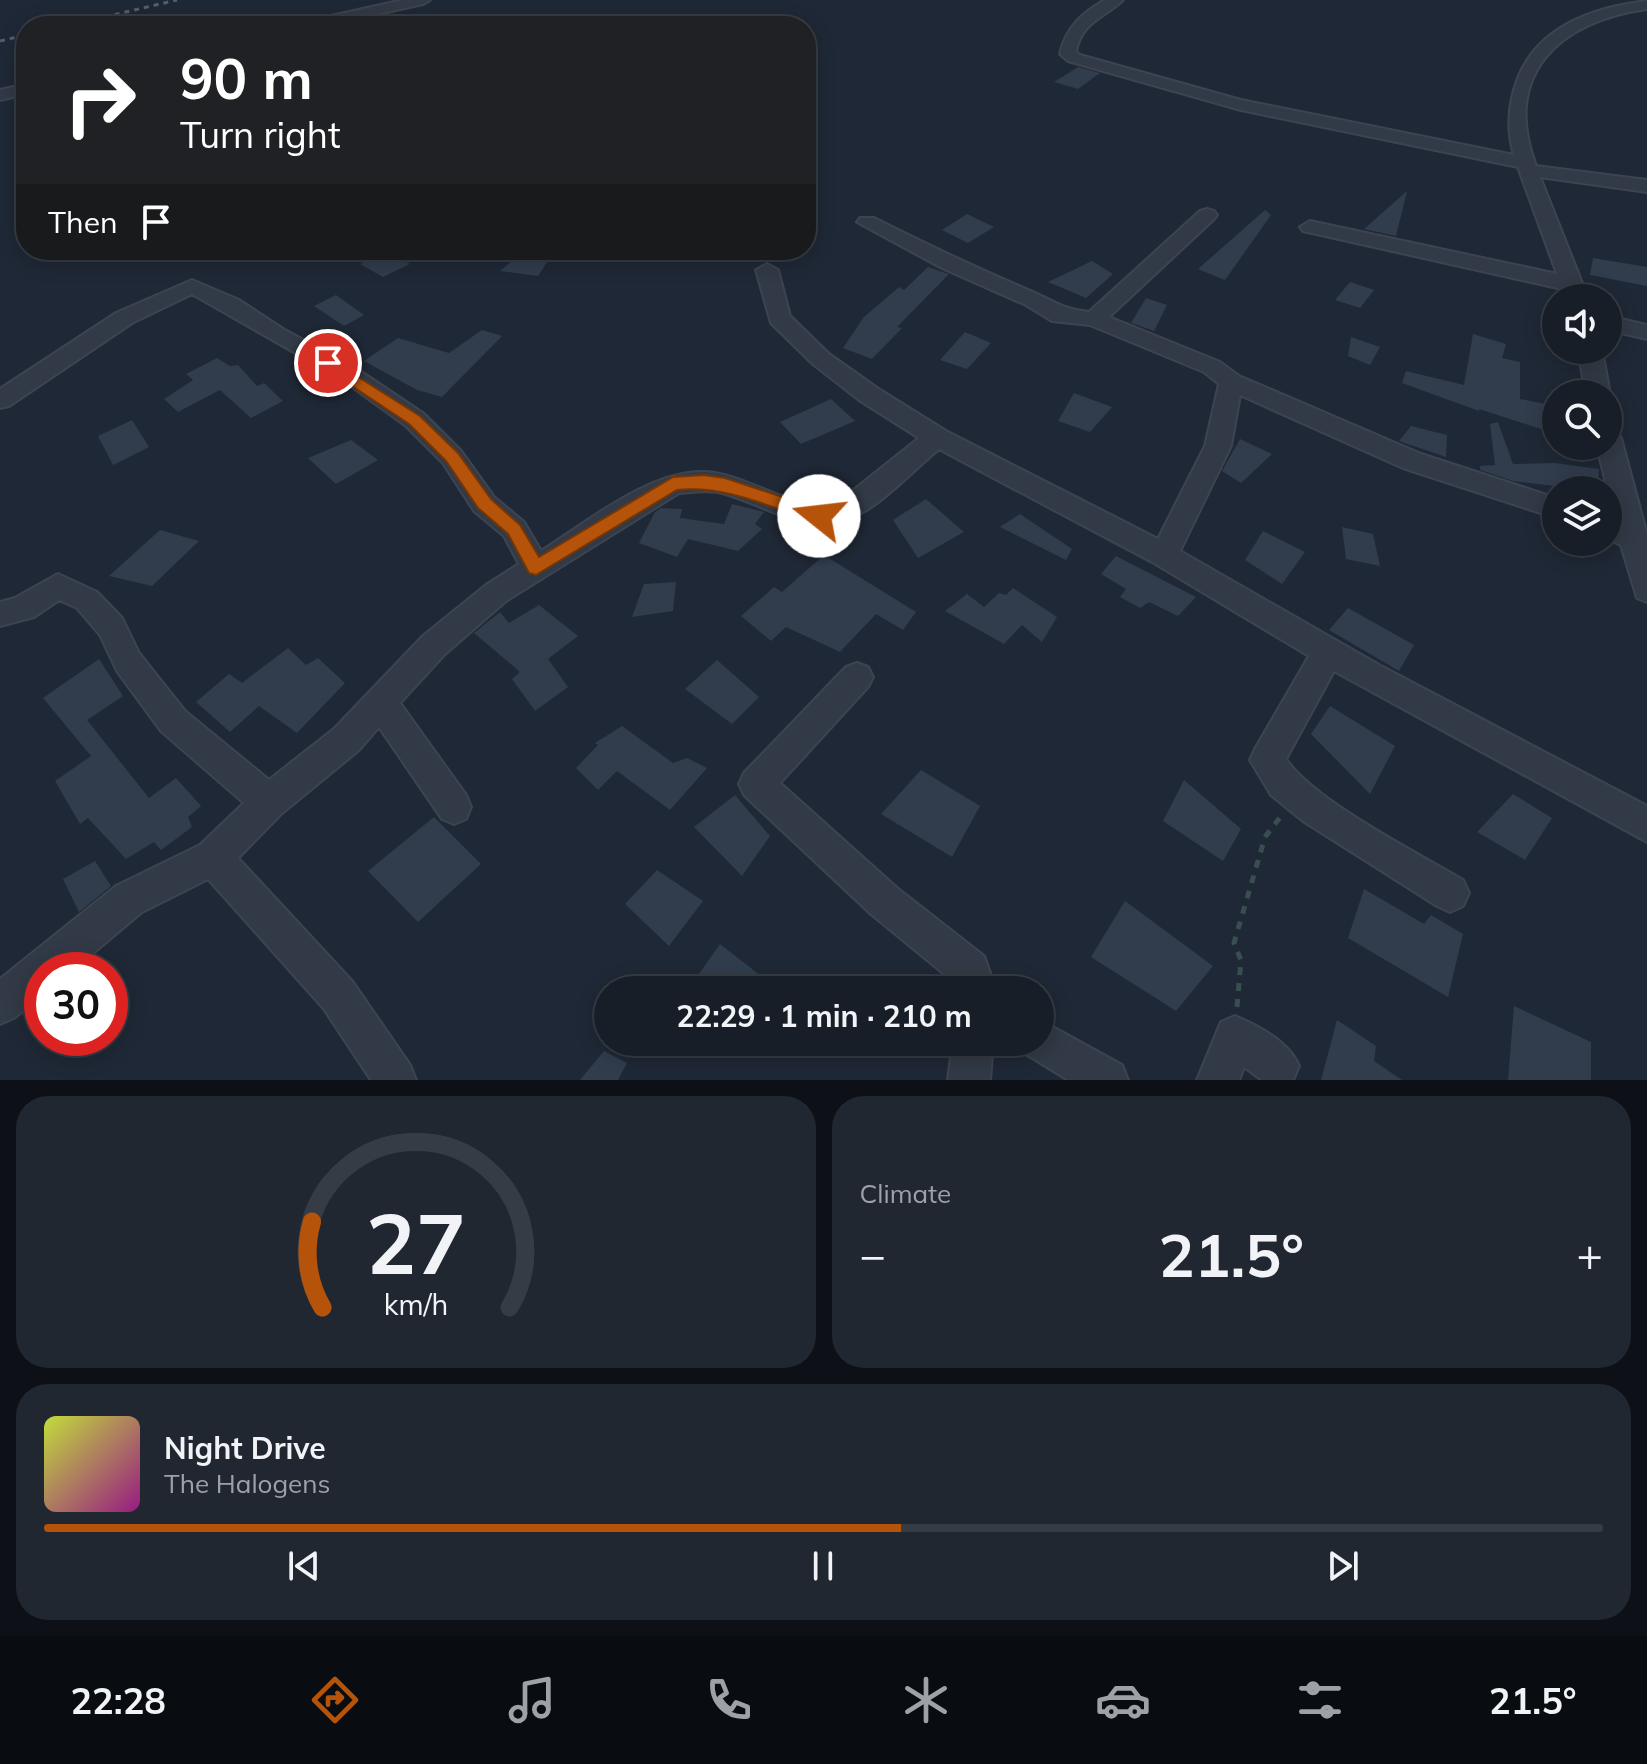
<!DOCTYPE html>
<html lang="en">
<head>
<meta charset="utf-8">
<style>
  :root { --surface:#171e28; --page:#202730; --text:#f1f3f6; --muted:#9ea2a8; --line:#363c45; --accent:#b45309 }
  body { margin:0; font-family:Mulish,sans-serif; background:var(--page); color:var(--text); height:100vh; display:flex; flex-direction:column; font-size:30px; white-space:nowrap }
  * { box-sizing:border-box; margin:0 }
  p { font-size:26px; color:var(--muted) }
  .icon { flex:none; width:44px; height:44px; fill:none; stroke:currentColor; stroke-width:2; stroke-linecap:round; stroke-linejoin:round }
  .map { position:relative; height:1080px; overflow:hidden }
  .side { display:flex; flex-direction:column; gap:16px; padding:16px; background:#0d1016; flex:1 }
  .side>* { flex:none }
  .hud { position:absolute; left:16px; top:16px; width:800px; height:244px; border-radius:32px; box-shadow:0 4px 20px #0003,0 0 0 2px var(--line); background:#202124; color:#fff; overflow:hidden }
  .buttons { position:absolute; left:1542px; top:284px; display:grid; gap:16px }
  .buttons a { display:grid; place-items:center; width:80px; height:80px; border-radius:50%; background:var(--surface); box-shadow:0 4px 20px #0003,0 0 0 2px var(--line); font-size:40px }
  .speed { position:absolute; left:24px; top:952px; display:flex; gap:16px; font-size:40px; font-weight:700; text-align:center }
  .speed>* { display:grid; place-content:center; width:104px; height:104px; border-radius:50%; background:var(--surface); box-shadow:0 4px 20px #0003,0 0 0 2px var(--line); line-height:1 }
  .speed .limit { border:12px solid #d22; background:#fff; color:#111 }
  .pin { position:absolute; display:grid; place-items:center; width:68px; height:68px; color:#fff; margin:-34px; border:4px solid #fff; border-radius:50%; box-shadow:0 2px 8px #0007 }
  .me { position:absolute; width:88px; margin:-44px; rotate:286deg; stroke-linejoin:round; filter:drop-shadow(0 0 6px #0008) }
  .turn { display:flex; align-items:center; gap:28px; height:168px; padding:0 32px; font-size:36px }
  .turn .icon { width:104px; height:104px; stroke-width:2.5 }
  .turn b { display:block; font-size:56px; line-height:68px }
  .then { display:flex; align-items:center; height:76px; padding:0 32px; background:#0003; gap:16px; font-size:30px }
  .big { font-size:60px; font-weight:700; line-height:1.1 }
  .side .card { flex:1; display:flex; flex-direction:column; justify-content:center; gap:12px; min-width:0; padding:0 28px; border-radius:32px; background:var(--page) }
  .side .dial { align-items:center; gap:0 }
  .dial svg { height:208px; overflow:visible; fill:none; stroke:var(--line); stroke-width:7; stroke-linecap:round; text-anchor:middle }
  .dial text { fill:var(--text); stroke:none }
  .song { display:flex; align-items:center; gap:24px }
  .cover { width:96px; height:96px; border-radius:12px; background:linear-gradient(135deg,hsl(70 70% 55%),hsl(310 70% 35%)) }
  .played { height:8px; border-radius:4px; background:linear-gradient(90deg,var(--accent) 55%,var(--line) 55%) }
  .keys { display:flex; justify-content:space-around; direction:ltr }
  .heat { display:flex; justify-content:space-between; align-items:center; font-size:44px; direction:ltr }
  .side .tiles { flex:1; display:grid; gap:16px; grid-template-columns:1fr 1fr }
  .card:last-child { grid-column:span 2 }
  .trip { position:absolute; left:594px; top:976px; width:460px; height:80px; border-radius:40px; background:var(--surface); box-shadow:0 4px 20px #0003,0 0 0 2px var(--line); font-weight:700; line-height:80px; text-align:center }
  .dock { display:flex; height:128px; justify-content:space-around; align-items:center; background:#090c10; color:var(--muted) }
  .dock .icon { width:56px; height:56px }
  .dock .selected { color:var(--accent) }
  .dock b { font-size:36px; color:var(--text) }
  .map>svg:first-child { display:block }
</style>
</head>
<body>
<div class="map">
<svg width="1647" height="1080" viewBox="0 0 1647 1080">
  <rect width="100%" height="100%" fill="#1f2836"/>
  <g fill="#313c4d">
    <polygon points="1078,67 1100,73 1078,89 1054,82"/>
    <polygon points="1407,191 1396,236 1364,229"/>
    <polygon points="1265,210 1271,215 1225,280 1198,269"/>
    <polygon points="967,214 994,227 968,243 942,230"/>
    <polygon points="384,250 410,264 383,277 360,264"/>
    <polygon points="520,254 551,256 538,276 500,271"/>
    <polygon points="1593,258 1647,267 1647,286 1590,275"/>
    <polygon points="1092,261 1113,274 1086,298 1048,282"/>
    <polygon points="928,267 949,274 897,327 902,328 872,359 843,348 864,317 899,287 904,290"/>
    <polygon points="1350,282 1374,290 1360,308 1335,300"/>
    <polygon points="336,295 364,315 344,326 314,306"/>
    <polygon points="1146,298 1167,305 1154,331 1131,323"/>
    <polygon points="482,330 502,336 442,397 417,390 364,361 398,338 449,353"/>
    <polygon points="965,332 991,343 967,369 940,360"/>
    <polygon points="1473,334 1506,344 1502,358 1520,362 1520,399 1546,404 1556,401 1556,434 1479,409 1479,411 1402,383 1406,371 1464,385"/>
    <polygon points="1351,337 1380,347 1370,365 1348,356"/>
    <polygon points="217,358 230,366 238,365 257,386 264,383 283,401 251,418 220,390 178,412 164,399 193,380 186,374"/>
    <polygon points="1074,393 1112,407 1090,432 1058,421"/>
    <polygon points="831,399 855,421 801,444 780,422"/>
    <polygon points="132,420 149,447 113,465 98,436"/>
    <polygon points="1498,422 1513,464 1555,463 1599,469 1598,490 1555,490 1554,486 1513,481 1480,470 1480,466 1495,465 1490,424"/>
    <polygon points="1411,426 1447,435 1446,457 1399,441"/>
    <polygon points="1240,439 1272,454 1241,483 1222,471"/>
    <polygon points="351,440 378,460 336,484 308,458"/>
    <polygon points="926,499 964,532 918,558 893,520"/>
    <polygon points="732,504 764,512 755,524 762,529 738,551 688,539 677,557 639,543 655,512 661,508 682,509 680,518 724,524"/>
    <polygon points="1020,514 1072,549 1066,560 1000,527"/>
    <polygon points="1342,527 1373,534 1380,566 1346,559"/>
    <polygon points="160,530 199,541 152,586 109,576"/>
    <polygon points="1263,531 1305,552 1282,584 1245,560"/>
    <polygon points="824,555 916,612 903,630 876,614 840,652 786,627 771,641 741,616 774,587 782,592"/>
    <polygon points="1116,556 1196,597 1178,616 1149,602 1140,608 1120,597 1126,589 1101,574"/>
    <polygon points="676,582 673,611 632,617 644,584"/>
    <polygon points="1013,588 1057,617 1042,642 1022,625 1004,644 945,611 967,594 984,607 999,593 1006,595"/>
    <polygon points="539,605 578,636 548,659 568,687 535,711 512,679 520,672 474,633 500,612 509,623"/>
    <polygon points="1348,608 1414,645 1399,671 1329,630"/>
    <polygon points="288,648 306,665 318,658 345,683 297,733 259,706 230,732 196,702 229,674 242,683"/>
    <polygon points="99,659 123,696 87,720 149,798 176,778 201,806 188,817 192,827 161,850 154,842 126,859 88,818 80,824 55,781 91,756 43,698"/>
    <polygon points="717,660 759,697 732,724 685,689"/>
    <polygon points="1330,706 1395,746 1370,794 1311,734"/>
    <polygon points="622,726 673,763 687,758 707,768 670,810 617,771 598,790 576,768 598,745 595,743"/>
    <polygon points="921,770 980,806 952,857 881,814"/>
    <polygon points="1184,780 1241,829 1223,861 1163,821"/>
    <polygon points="1513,794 1552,818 1525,860 1477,832"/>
    <polygon points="735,795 770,836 742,876 694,827"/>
    <polygon points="434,817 481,864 418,922 368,871"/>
    <polygon points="95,861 111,886 79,912 63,879"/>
    <polygon points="657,870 703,901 669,946 625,904"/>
    <polygon points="1364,889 1424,924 1431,915 1463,934 1448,997 1348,938"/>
    <polygon points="1125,901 1213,966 1176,1011 1091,957"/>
    <polygon points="720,944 779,990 714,990 699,974"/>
    <polygon points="1514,1006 1591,1042 1591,1080 1508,1080"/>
    <polygon points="1337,1020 1376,1046 1374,1061 1402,1080 1321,1080"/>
    <polygon points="604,1051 627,1063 618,1080 580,1080"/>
  </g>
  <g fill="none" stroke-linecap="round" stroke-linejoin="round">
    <defs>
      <g id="street">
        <polygon points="403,0 430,0 423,4 324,26 297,26 304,22"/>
        <path d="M1105 0H1123C1104 18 1081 22 1076 52L1080 55 1241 100 1514 155C1508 135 1508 114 1513 94 1528 30 1588 8 1647 1V9C1560 21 1501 73 1536 166L1647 180V192L1540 177 1588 298H1566L1562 289 1303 231 1300 227 1310 221 1557 274 1518 167 1241 110 1068 61 1060 54C1066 27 1082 13 1105 0Z"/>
        <polygon points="26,84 26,94 0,100 0,90"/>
        <path d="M1207 209 1214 211 1217 215 1214 219 1109 317 1220 362 1239 376 1421 454 1556 498V518L1403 468 1240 395 1231 446 1180 551 1379 665 1647 806V842L1334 671 1286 759C1314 801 1416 852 1463 880L1469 893 1463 906 1450 912 1437 906 1303 821 1271 795 1250 760 1255 749 1309 656 1154 563 939 449C917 467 881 505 857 515 804 539 771 506 722 493 707 489 693 492 679 493L506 601 445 654 400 703 466 795 471 807 466 819 454 824 442 819 379 727 359 750 281 814 238 858 352 981 410 1065 416 1080H371L324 1009 208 879 142 912 73 970H42V996L14 1018 0 1024V979L116 886 200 845 244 803 161 731 117 671 100 635 77 608 59 600 34 617 0 626V602L15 598 58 574 97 592 122 618 139 653 185 711 269 780 335 728 423 636 486 585 519 564 504 536 474 511 443 463 406 426 341 379 192 294 132 323 9 406 0 408V389L116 313 192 280 239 300 283 329 357 369 424 414 461 451 494 497 524 522 541 551C586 523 651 469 705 472 752 474 795 517 841 500L919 438 859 400 813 364 771 323 756 270 767 264 778 270 790 316 829 354 877 388 946 431 1158 539 1205 446 1219 384 1204 372 1090 325 1052 321 1026 305 942 268 857 222 860 218H874C924 243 974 267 1026 289 1051 299 1060 309 1089 312L1200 211Z"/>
        <polygon points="1608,316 1647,325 1647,339 1608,330"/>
        <polygon points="1578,350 1602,350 1610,394 1608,397 1608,394 1586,394"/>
        <polygon points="1608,429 1617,432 1621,438 1647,535 1647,602 1637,598 1621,545 1608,539 1608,518 1615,520 1597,446 1608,446"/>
        <polygon points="857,663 868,667 873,677 868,687 780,783 897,888 984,956 996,990 956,990 954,982 871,914 744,795 739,784 744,773 846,667"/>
        <path d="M1235 1016C1259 1026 1289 1042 1299 1066L1293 1080H1262L1244 1067 1239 1080H1197L1221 1022Z"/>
        <polygon points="1040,1020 1122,1065 1128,1080 1068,1080 1026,1054 1020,1042 1040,1042"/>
        <polygon points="953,1042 993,1042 990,1080 948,1080"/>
      </g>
    </defs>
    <use href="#street" stroke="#3c4450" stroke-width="4"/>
    <polyline stroke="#394e50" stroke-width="5" stroke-dasharray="8 8" stroke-linecap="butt" points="1237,1007 1241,960 1234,943 1265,837 1281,816"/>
    <use href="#street" fill="#323a47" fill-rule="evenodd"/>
    <g stroke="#545e6e" stroke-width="3" stroke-dasharray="5 5" stroke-linecap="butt">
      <polyline points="66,26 177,0"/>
      <polyline points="0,41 26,35"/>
    </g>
  </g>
  <path fill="#b45309" stroke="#753606" stroke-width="2" d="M328 358 420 416 458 453 491 499 520 525 539 557 673 477 704 475 725 478 825 511 828 516 819 523C771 508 728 485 677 490L536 575 529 573 508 534 478 508 446 461 409 424 322 366 320 363Z"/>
</svg>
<div class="buttons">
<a><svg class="icon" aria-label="sound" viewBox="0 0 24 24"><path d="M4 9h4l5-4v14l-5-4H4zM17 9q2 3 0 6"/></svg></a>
<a><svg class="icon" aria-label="search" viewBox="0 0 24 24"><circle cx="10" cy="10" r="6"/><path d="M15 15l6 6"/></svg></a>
<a><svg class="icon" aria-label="layers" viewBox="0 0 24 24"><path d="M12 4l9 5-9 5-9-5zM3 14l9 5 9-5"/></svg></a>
</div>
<div class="speed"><div class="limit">30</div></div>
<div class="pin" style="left:328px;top:363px;background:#d93025"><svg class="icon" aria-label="arrive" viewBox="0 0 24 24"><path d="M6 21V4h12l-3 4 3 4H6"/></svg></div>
<svg class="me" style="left:819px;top:516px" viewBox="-20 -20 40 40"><circle r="19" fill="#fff"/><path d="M0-13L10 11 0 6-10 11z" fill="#b45309"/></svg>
<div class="trip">22:29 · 1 min · 210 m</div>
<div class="hud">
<div class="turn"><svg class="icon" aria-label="right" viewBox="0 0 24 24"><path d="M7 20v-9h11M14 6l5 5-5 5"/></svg><div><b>90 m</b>Turn right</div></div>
<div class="then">Then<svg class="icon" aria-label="arrive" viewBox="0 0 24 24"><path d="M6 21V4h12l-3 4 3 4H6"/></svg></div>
</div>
</div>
<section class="side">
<div class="tiles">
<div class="card dial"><svg viewBox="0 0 100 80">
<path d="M14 69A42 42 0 1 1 86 69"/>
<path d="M14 69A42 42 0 0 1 10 36" stroke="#b45309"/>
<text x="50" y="56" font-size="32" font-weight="700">27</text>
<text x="50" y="72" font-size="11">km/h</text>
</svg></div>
<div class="card"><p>Climate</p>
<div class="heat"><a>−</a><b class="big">21.5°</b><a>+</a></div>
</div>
<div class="card">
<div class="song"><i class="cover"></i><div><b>Night Drive</b><p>The Halogens</p></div></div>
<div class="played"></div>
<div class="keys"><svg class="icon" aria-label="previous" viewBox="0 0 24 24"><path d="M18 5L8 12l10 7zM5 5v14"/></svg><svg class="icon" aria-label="pause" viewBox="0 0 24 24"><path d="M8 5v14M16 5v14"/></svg><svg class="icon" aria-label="next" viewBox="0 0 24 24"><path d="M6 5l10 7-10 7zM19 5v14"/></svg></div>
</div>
</div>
</section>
<nav class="dock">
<b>22:28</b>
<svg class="icon selected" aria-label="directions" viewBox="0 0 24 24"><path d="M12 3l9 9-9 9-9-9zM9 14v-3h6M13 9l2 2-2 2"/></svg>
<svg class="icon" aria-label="music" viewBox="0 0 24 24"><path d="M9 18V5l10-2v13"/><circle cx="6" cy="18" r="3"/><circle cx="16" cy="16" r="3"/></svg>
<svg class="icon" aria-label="phone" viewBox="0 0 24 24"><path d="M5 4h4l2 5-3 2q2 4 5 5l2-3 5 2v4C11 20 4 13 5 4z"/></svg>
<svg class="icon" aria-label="climate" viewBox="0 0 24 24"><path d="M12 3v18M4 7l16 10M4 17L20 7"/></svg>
<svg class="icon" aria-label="car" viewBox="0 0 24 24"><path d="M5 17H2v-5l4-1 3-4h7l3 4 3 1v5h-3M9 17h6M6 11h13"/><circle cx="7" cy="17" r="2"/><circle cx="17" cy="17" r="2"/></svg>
<svg class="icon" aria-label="filters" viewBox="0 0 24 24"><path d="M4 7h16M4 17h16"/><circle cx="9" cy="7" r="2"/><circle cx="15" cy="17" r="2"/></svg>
<b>21.5°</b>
</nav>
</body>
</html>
